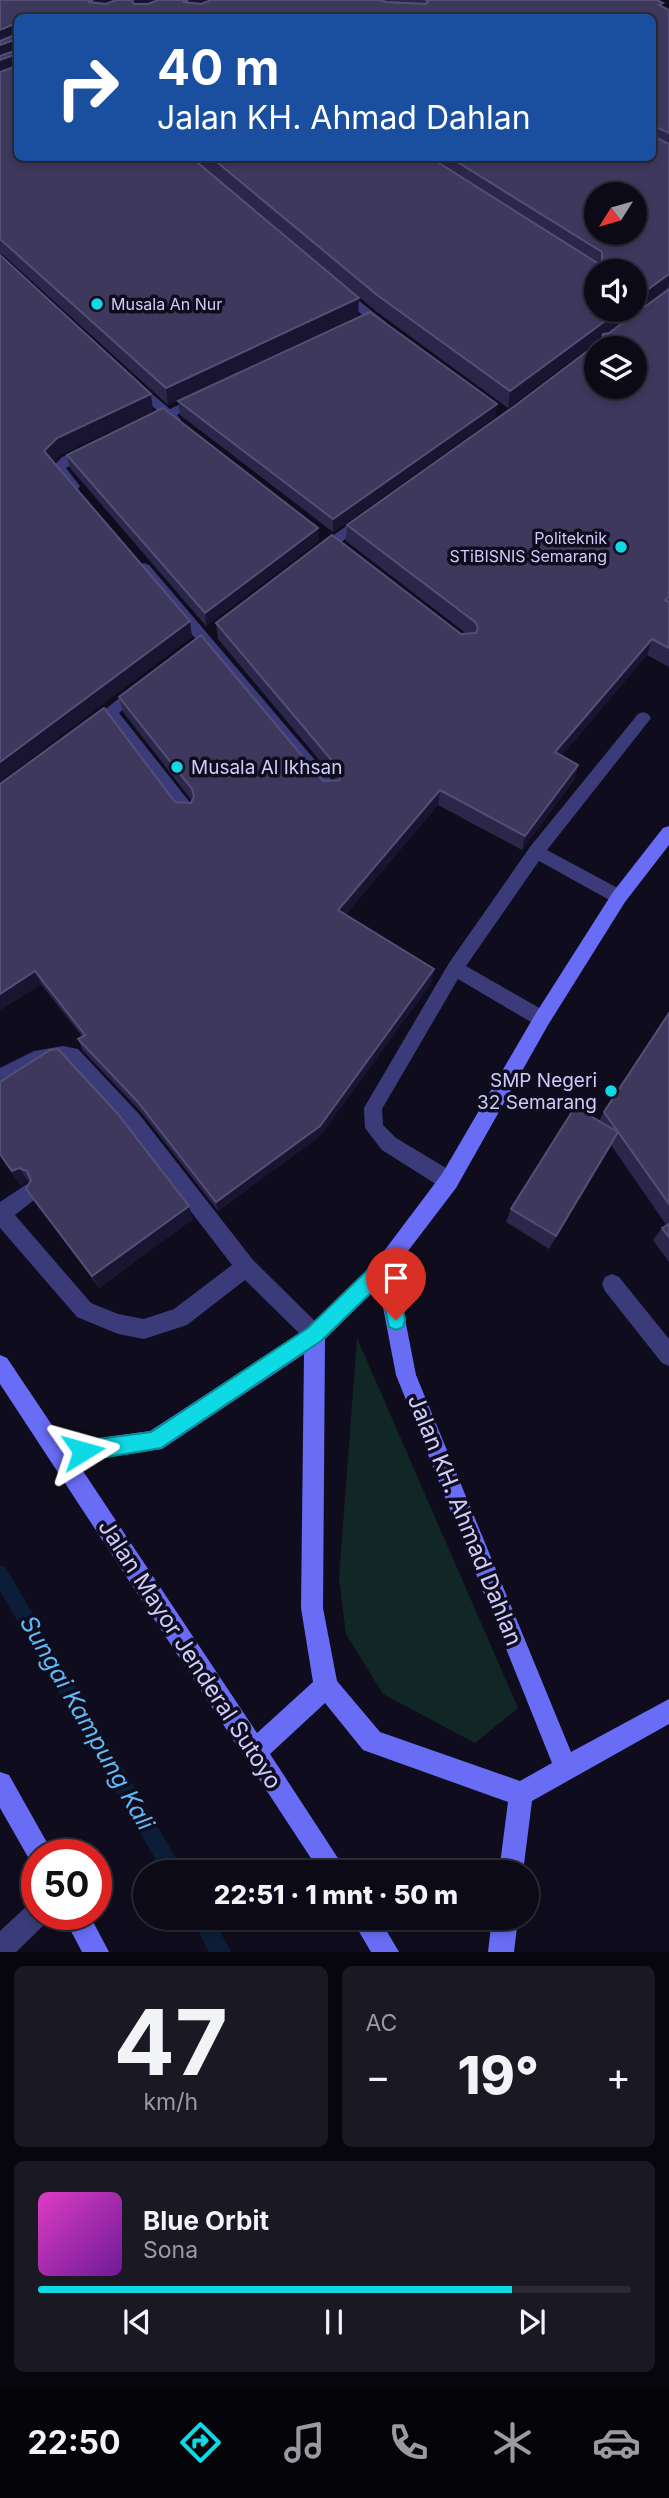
<!DOCTYPE html>
<html lang="id">
<head>
<meta charset="utf-8">
<style>
  :root { --surface:#0b0a16; --page:#191823; --text:#f1f3f6; --muted:#9a9aa1; --line:#2b2b35; --accent:#0edae6 }
  body { margin:0; font-family:Inter,sans-serif; background:var(--page); color:var(--text); height:100vh; display:flex; flex-direction:column; font-size:26px; white-space:nowrap }
  * { box-sizing:border-box; margin:0 }
  p { font-size:23px; color:var(--muted) }
  .icon { flex:none; width:38px; height:38px; fill:none; stroke:currentColor; stroke-width:2; stroke-linecap:round; stroke-linejoin:round }
  .map { position:relative; height:1952px; overflow:hidden }
  .details { display:flex; flex-direction:column; gap:14px; padding:14px; background:#06060c; flex:1 }
  .details>* { flex:none }
  .top-card { position:absolute; left:14px; top:14px; width:642px; height:147px; border-radius:10px; box-shadow:0 4px 10px #0003,0 0 0 2px var(--line); background:#1a4fa0; color:#fff; overflow:hidden }
  .needle { width:46px; rotate:233deg }
  .controls { position:absolute; left:584px; top:182px; display:grid; gap:14px }
  .controls a { display:grid; place-items:center; width:63px; height:63px; border-radius:50%; background:var(--surface); box-shadow:0 4px 10px #0003,0 0 0 2px var(--line); font-size:35px }
  .speed { position:absolute; left:21px; top:1839px; display:flex; gap:14px; font-size:35px; font-weight:700; text-align:center }
  .speed>* { display:grid; place-content:center; width:91px; height:91px; border-radius:50%; background:var(--surface); box-shadow:0 4px 10px #0003,0 0 0 2px var(--line); line-height:1 }
  .speed .limit { border:10px solid #d22; background:#fff; color:#111 }
  .pin { position:absolute; display:grid; place-items:center; width:60px; height:60px; color:#fff; margin:-72px -30px; border-radius:50% 50% 50% 0; rotate:-45deg; box-shadow:0 0 7px #0007 }
  .pin .icon { rotate:45deg }
  .me { position:absolute; width:77px; margin:-38px; rotate:82deg; stroke-linejoin:round; filter:drop-shadow(0 0 5px #0008) }
  .turn { display:flex; align-items:center; gap:24px; height:147px; padding:0 28px; font-size:32px }
  .turn .icon { width:91px; height:91px; stroke-width:2.5 }
  .turn b { display:block; font-size:49px; line-height:60px }
  .big { font-size:52px; font-weight:800; line-height:1.1 }
  .details .card { flex:1; display:flex; flex-direction:column; justify-content:center; gap:10px; min-width:0; padding:0 24px; border-radius:10px; background:var(--page) }
  .details .dial { align-items:center; gap:0 }
  .dial b { font-size:91px; line-height:1 }
  .song { display:flex; align-items:center; gap:21px }
  .cover { width:84px; height:84px; border-radius:10px; background:linear-gradient(135deg,hsl(310 70% 55%),hsl(280 70% 35%)) }
  .played { height:7px; border-radius:4px; background:linear-gradient(90deg,var(--accent) 80%,var(--line) 80%) }
  .keys { display:flex; justify-content:space-around; direction:ltr }
  .heat { display:flex; justify-content:space-between; align-items:center; font-size:38px; direction:ltr }
  .details .tiles { flex:1; display:grid; gap:14px; grid-template-columns:1fr 1fr }
  .card:last-child { grid-column:span 2 }
  .trip { position:absolute; left:133px; top:1860px; width:406px; height:70px; border-radius:35px; background:var(--surface); box-shadow:0 4px 10px #0003,0 0 0 2px var(--line); font-weight:800; line-height:70px; text-align:center }
  .tab-bar { display:flex; height:112px; justify-content:space-around; align-items:center; background:#040409; color:var(--muted) }
  .tab-bar .icon { width:49px; height:49px }
  .tab-bar .active { color:var(--accent) }
  .tab-bar b { font-size:32px; color:var(--text) }
  .map>svg:first-child { display:block }
</style>
</head>
<body>
<div class="map">
<svg width="669" height="1952" viewBox="0 0 669 1952">
  <rect width="100%" height="100%" fill="#0f0d1d"/>
  <polygon fill="#102725" points="357,1338 518,1708 475,1743 383,1694 346,1634 339,1578"/>
  <g fill="none" stroke-linecap="round" stroke-linejoin="round">
    <g fill="#0c1e37" fill-rule="evenodd">
      <polygon points="0,1565 6,1568 184,1872 163,1872 0,1591"/>
      <polygon points="191,1918 213,1918 231,1952 209,1952"/>
    </g>
    <g fill="#3b3b79" fill-rule="evenodd">
      <polygon points="643,712 648,714 651,718 648,722 547,850 625,892 627,897 625,902 613,902 539,861 466,966 548,1013 551,1019 548,1025 542,1027 536,1025 458,979 382,1109 383,1125 396,1138 456,1174 459,1181 456,1188 449,1190 442,1188 382,1150 365,1128 364,1108 449,963 530,847 638,714"/>
      <polygon points="63,1046 78,1049 139,1114 253,1260 322,1328 325,1335 322,1342 315,1345 308,1342 245,1280 187,1325 144,1339 118,1334 77,1317 0,1228 0,1202 27,1184 34,1186 37,1193 34,1200 15,1215 91,1303 118,1314 144,1319 174,1309 232,1265 125,1126 67,1063 39,1066 0,1086 0,1068 34,1051"/>
      <polygon points="612,1274 619,1277 669,1339 669,1366 662,1363 605,1291 602,1284 605,1277"/>
    </g>
    <g fill="#3b3b79" fill-rule="evenodd">
      <polygon points="336,289 344,289 387,323 387,329 379,329 336,293"/>
      <polygon points="134,379 170,409 197,396 205,396 207,399 177,415 181,420 179,423 175,424 167,420 154,426 146,426 146,420 160,413 130,386 130,380"/>
      <polygon points="89,446 94,447 94,453 66,468 80,486 78,489 68,489 51,468 62,457"/>
      <polygon points="365,513 372,518 370,521 325,554 315,554 315,548"/>
      <polygon points="144,563 149,565 337,786 339,790 337,794 325,794 139,571 139,565"/>
      <polygon points="139,683 147,689 144,693 119,713 192,805 194,810 192,815 180,815 108,721 89,734 81,728"/>
      <polygon points="37,1901 37,1914 50,1914 46,1923 16,1952 0,1952 0,1931 28,1905"/>
    </g>
    <g fill="#696df6" fill-rule="evenodd">
      <path d="M669 826V845L625 902 548 1025 456 1188 395 1268 416 1375 571 1752 669 1699V1724L532 1801 523 1872H499L508 1802 363 1750 325 1703 270 1754 347 1872H320L0 1384V1355L7 1358 64 1443 150 1431 308 1328 378 1259 442 1174 536 1013 613 892 663 828ZM379 1286 396 1375 552 1763 520 1781 380 1732 337 1681 323 1608 325 1339ZM304 1354 301 1608 313 1682 257 1733 77 1462 162 1449Z"/>
      <polygon points="0,1772 9,1775 54,1855 37,1855 37,1866 32,1864 0,1808"/>
      <polygon points="62,1914 89,1914 109,1952 82,1952"/>
      <polygon points="351,1918 379,1918 399,1952 371,1952"/>
      <polygon points="492,1918 518,1918 514,1952 488,1952"/>
    </g>
  </g>
  <g fill="#2c264a">
    <polygon points="0,0 657,0 662,6 669,10 669,289 667,289 608,333 669,289 669,667 647,655 562,755 578,765 574,780 522,850 438,805 345,915 432,982 320,1136 218,1211 141,1112 83,1051 78,1039 82,1036 41,984 0,1010 175,802 191,803 192,801 123,712 119,697 323,781 336,780 218,639 216,623 467,634 346,541 347,525 516,405 602,340 602,337 508,408 377,312 193,158 653,158 18,18 359,298 358,315 168,405 2,254 0,254"/>
    <polygon points="178,401 497,404 495,417 333,532 180,415"/>
    <polygon points="67,455 318,528 319,541 206,626 70,468"/>
    <polygon points="669,1013 669,1262 653,1240 662,1228 667,1226 611,1145 549,1249 506,1222 511,1209 599,1121 604,1112"/>
    <polygon points="0,1082 193,1219 99,1288 26,1189 30,1182 28,1181 21,1185 0,1156"/>
  </g>
  <g fill="#191530">
    <polygon points="93,0 132,0 93,18 88,2"/>
    <polygon points="133,0 174,0 134,17 132,1"/>
    <polygon points="188,0 225,0 187,18 183,2"/>
    <polygon points="14,24 17,41 14,40 17,57 14,55 17,72 0,78 0,30"/>
    <polygon points="669,274 669,282 667,289 508,408 510,391 620,310 635,310 635,299"/>
    <polygon points="359,298 358,315 168,405 166,388"/>
    <polygon points="151,394 153,411 61,455 48,468 44,451 57,438"/>
    <polygon points="497,404 495,417 333,532 333,519"/>
    <polygon points="318,528 319,541 206,626 205,613"/>
    <polygon points="190,621 192,637 0,782 0,762"/>
    <polygon points="652,639 647,655 552,767 555,752"/>
    <polygon points="578,765 574,780 522,850 525,836"/>
    <polygon points="440,790 438,805 338,924 338,910"/>
    <polygon points="434,969 432,982 320,1136 218,1211 216,1202"/>
    <polygon points="35,971 41,984 0,1010 0,994"/>
    <polygon points="19,1168 28,1181 21,1185 12,1171"/>
    <polygon points="189,1206 193,1219 99,1288 92,1276"/>
  </g>
  <g fill="#3e385d" stroke="#544f76" stroke-width="2" fill-rule="evenodd">
    <path d="M0 0H93L88 2 106 4 116 0H133L132 1 134 4H148L158 0H188L183 2 201 4 211 0H379L386 2 425 4 428 2 426 0H657L663 3 659 5 669 10V133L654 126 655 137 669 144V274L635 299V271H597V310H620L510 391 377 295 212 158H431L599 264H602V252L451 158H653V18H18V158H192L359 298 166 388 0 239V72L17 66V58L14 55 0 60V56L17 50V43L14 40 0 45V41L17 34V27L14 24 0 30ZM597 194H635V233H597Z"/>
    <polygon points="0,255 151,394 57,438 44,451 190,621 0,762"/>
    <path d="M669 289V597L665 600 669 602V648L652 639 555 752 578 765 525 836 440 790 338 910 434 969 320 1126 216 1202 137 1101 78 1039 85 1035 35 971 0 994V784L104 708 175 802 191 803 194 796 192 789 119 697 201 635 323 781 339 780 341 774 339 769 216 623 332 535 461 634 476 633 478 627 475 622 347 525 516 405 602 340 603 334 609 333ZM597 348H635V387H597Z"/>
    <polygon points="370,312 497,404 333,519 178,401"/>
    <polygon points="163,408 318,528 205,613 67,455"/>
    <polygon points="669,1013 669,1204 604,1112"/>
    <polygon points="58,1049 117,1113 189,1206 92,1276 26,1189 31,1180 27,1171 19,1168 12,1171 0,1154 0,1082 50,1050"/>
    <polygon points="575,1107 618,1132 556,1236 511,1209"/>
    <polygon points="669,1224 669,1237 662,1228"/>
  </g>
  <polygon fill="#0edae6" stroke="#098e96" stroke-width="2" points="386,1257 392,1259 395,1266 405,1320 403,1327 396,1330 389,1327 380,1284 321,1341 161,1448 83,1461 76,1458 73,1451 76,1444 83,1441 151,1432 308,1328 379,1259"/>
  <g fill="#0edae6" stroke="#0f0d1d" stroke-width="2.5">
    <circle cx="97" cy="304" r="7"/>
    <circle cx="621" cy="547" r="7"/>
    <circle cx="177" cy="767" r="7"/>
    <circle cx="611" cy="1091" r="7"/>
  </g>
  <g text-anchor="middle" stroke-width="7" stroke-linejoin="round" paint-order="stroke">
    <g font-size="16" fill="#cfccfc" stroke="#0f0d1d" text-anchor="start">
      <text x="111" y="310">Musala An Nur</text>
      <text x="607" y="544" text-anchor="end">Politeknik<tspan x="607" dy="18">STiBISNIS Semarang</tspan></text>
    </g>
    <g font-size="19" fill="#cfccfc" stroke="#0f0d1d" text-anchor="start">
      <text x="191" y="774">Musala Al Ikhsan</text>
      <text x="597" y="1087" text-anchor="end">SMP Negeri<tspan x="597" dy="22">32 Semarang</tspan></text>
    </g>
    <g font-size="23" fill="#cfccfc" stroke="#0f0d1d">
      <text transform="translate(465 1520) rotate(68)" y="8">Jalan KH. Ahmad Dahlan</text>
      <text transform="translate(190 1654) rotate(57)" y="8">Jalan Mayor Jenderal Sutoyo</text>
    </g>
    <g font-size="24" font-style="italic" fill="#61b8f5" stroke="#0f0d1d">
      <text transform="translate(87 1723) rotate(60)" y="8">Sungai Kampung Kali</text>
    </g>
  </g>
</svg>
<div class="controls">
<a><svg class="needle" viewBox="-14 -14 28 28"><path d="M0-13l5 13h-10z" fill="#e53935"/><path d="M0 13l5-13h-10z" fill="#9a9aa1"/></svg></a>
<a><svg class="icon" aria-label="sound" viewBox="0 0 24 24"><path d="M4 9h4l5-4v14l-5-4H4zM17 9q2 3 0 6"/></svg></a>
<a><svg class="icon" aria-label="layers" viewBox="0 0 24 24"><path d="M12 4l9 5-9 5-9-5zM3 14l9 5 9-5"/></svg></a>
</div>
<div class="speed"><div class="limit">50</div></div>
<div class="pin" style="left:396px;top:1320px;background:#d93025"><svg class="icon" aria-label="arrive" viewBox="0 0 24 24"><path d="M6 21V4h12l-3 4 3 4H6"/></svg></div>
<svg class="me" style="left:83px;top:1451px" viewBox="-20 -20 40 40"><path d="M0-17L14 15 0 8-14 15z" fill="#0edae6" stroke="#fff" stroke-width="4"/></svg>
<div class="trip">22:51 · 1 mnt · 50 m</div>
<div class="top-card">
<div class="turn"><svg class="icon" aria-label="right" viewBox="0 0 24 24"><path d="M7 20v-9h11M14 6l5 5-5 5"/></svg><div><b>40 m</b>Jalan KH. Ahmad Dahlan</div></div>
</div>
</div>
<section class="details">
<div class="tiles">
<div class="card dial"><b>47</b><p>km/h</p></div>
<div class="card"><p>AC</p>
<div class="heat"><a>−</a><b class="big">19°</b><a>+</a></div>
</div>
<div class="card">
<div class="song"><i class="cover"></i><div><b>Blue Orbit</b><p>Sona</p></div></div>
<div class="played"></div>
<div class="keys"><svg class="icon" aria-label="previous" viewBox="0 0 24 24"><path d="M18 5L8 12l10 7zM5 5v14"/></svg><svg class="icon" aria-label="pause" viewBox="0 0 24 24"><path d="M8 5v14M16 5v14"/></svg><svg class="icon" aria-label="next" viewBox="0 0 24 24"><path d="M6 5l10 7-10 7zM19 5v14"/></svg></div>
</div>
</div>
</section>
<nav class="tab-bar">
<b>22:50</b>
<svg class="icon active" aria-label="directions" viewBox="0 0 24 24"><path d="M12 3l9 9-9 9-9-9zM9 14v-3h6M13 9l2 2-2 2"/></svg>
<svg class="icon" aria-label="music" viewBox="0 0 24 24"><path d="M9 18V5l10-2v13"/><circle cx="6" cy="18" r="3"/><circle cx="16" cy="16" r="3"/></svg>
<svg class="icon" aria-label="phone" viewBox="0 0 24 24"><path d="M5 4h4l2 5-3 2q2 4 5 5l2-3 5 2v4C11 20 4 13 5 4z"/></svg>
<svg class="icon" aria-label="climate" viewBox="0 0 24 24"><path d="M12 3v18M4 7l16 10M4 17L20 7"/></svg>
<svg class="icon" aria-label="car" viewBox="0 0 24 24"><path d="M5 17H2v-5l4-1 3-4h7l3 4 3 1v5h-3M9 17h6M6 11h13"/><circle cx="7" cy="17" r="2"/><circle cx="17" cy="17" r="2"/></svg>
</nav>
</body>
</html>
